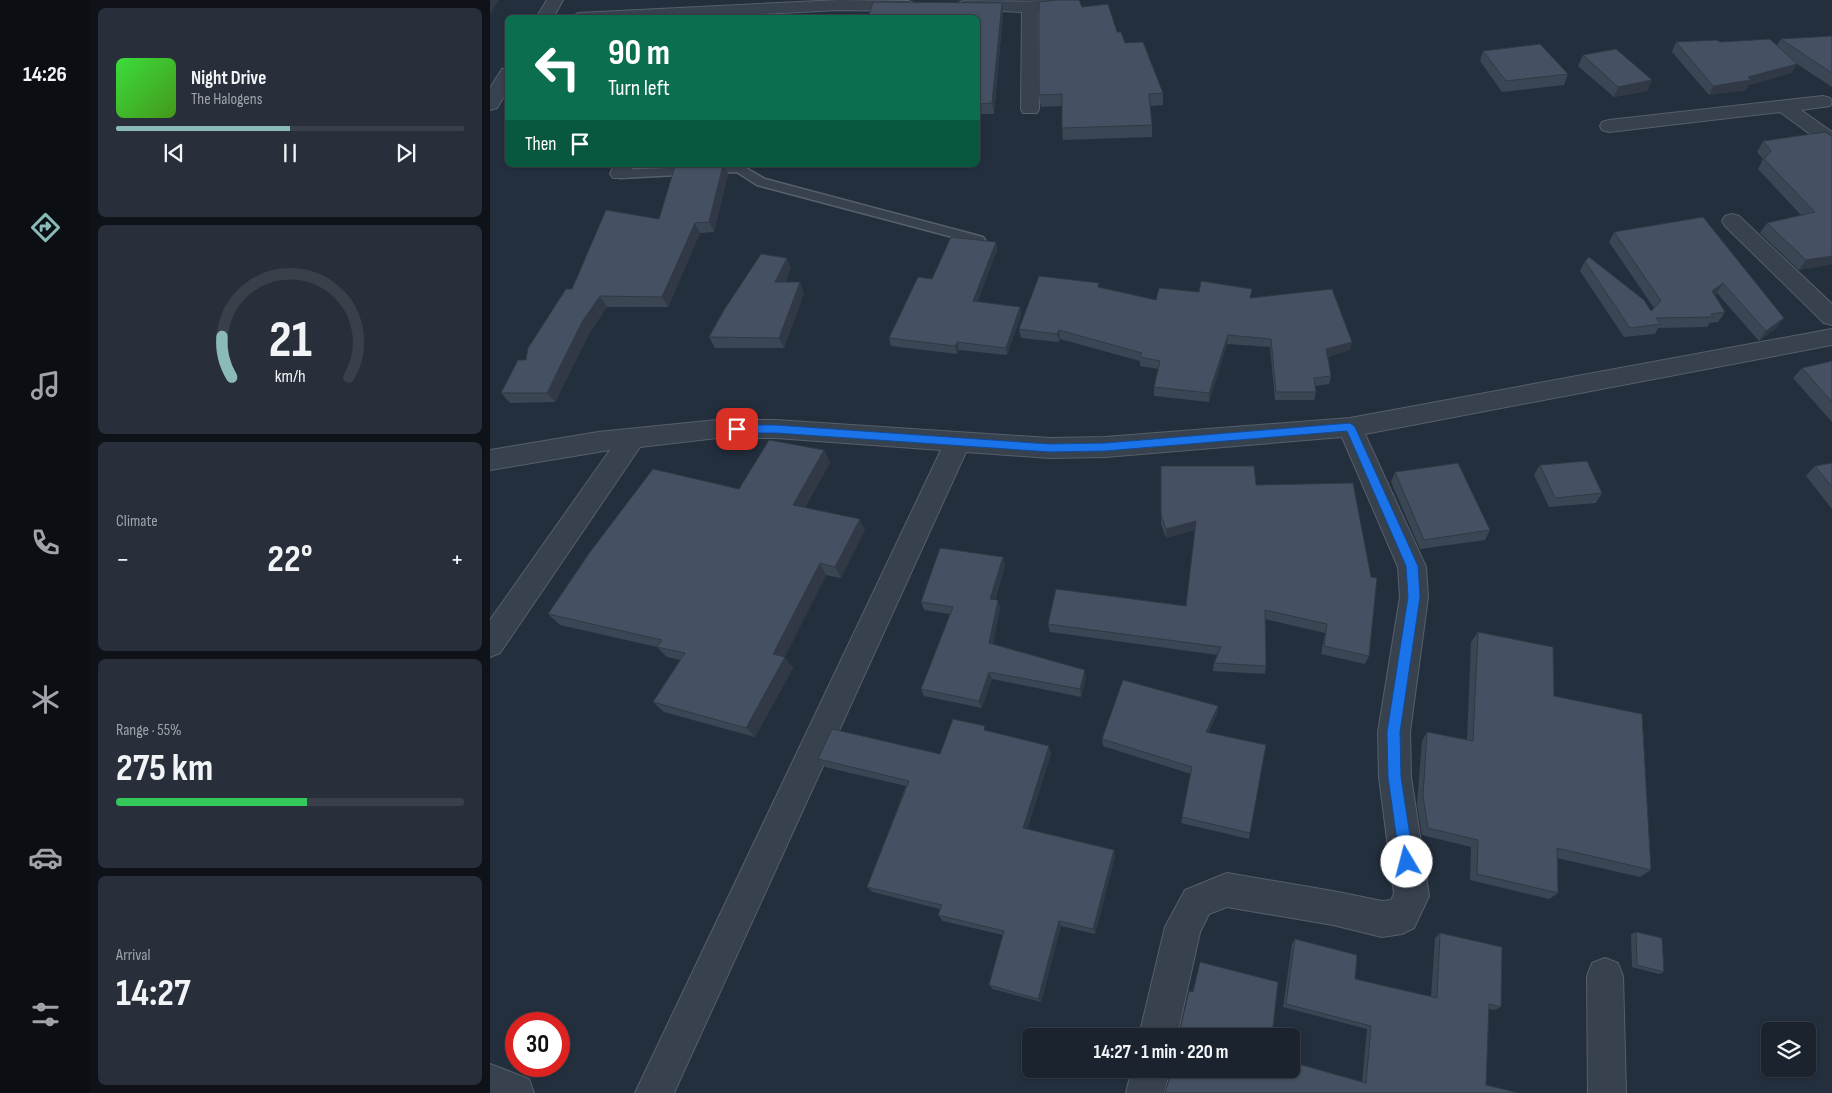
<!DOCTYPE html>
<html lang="en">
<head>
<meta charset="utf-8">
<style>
  :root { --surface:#1b232e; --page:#282f3a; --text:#f1f3f6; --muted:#a0a4aa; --line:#39404a; --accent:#8bbbb9 }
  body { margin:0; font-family:"Sofia Sans Condensed",sans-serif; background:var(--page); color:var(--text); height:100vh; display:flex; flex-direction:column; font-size:19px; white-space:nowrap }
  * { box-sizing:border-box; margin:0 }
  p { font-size:16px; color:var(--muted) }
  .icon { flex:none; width:28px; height:28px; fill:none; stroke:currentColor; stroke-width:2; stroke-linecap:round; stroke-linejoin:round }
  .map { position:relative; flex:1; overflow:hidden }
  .side { display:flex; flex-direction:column; gap:8px; padding:8px; background:#0f1319; width:400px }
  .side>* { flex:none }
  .guide { position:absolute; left:15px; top:15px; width:475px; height:152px; border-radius:8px; box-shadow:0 1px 4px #0004,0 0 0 1px var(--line); background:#0b6e4f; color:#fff; overflow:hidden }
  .tools { position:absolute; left:1271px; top:1022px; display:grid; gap:10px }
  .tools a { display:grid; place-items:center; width:55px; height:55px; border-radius:8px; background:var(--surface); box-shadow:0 1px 4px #0004,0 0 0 1px var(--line); font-size:25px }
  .speed { position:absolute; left:15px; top:1012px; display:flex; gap:10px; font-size:25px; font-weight:700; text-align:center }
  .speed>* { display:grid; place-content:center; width:65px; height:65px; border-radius:50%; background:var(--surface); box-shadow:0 1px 4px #0004,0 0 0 1px var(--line); line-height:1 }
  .speed .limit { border:8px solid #d22; background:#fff; color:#111 }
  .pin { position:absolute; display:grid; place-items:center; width:42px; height:42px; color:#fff; margin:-21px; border-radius:10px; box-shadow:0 2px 8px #0006 }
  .me { position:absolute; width:55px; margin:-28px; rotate:352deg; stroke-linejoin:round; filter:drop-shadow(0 0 4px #0008) }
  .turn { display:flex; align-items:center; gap:18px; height:105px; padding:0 20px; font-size:22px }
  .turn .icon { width:65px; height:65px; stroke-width:2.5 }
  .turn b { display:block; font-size:35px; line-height:42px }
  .then { display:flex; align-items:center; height:48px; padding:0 20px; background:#0003; gap:10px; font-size:19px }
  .big { font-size:38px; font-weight:700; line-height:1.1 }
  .side .widget { flex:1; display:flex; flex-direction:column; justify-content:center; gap:8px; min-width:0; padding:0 18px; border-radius:8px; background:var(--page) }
  .side .dial { align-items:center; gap:0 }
  .dial svg { height:130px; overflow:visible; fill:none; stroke:var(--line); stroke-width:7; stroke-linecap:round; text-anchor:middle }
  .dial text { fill:var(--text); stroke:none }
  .song { display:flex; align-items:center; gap:15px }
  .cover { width:60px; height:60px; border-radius:8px; background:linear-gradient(135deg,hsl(120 70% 55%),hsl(100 70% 35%)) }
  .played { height:5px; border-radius:2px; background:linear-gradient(90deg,var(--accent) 50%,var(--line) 50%) }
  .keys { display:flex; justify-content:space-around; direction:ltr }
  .heat { display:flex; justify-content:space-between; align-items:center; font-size:28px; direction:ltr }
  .charge { height:8px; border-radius:4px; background:linear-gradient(90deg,#34c759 55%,var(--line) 0) }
  .trip { position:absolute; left:532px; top:1028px; width:278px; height:50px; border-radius:8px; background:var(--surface); box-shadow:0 1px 4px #0004,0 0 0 1px var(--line); font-weight:700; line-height:50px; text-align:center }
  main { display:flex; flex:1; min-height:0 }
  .dock { display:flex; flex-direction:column; width:90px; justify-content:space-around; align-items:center; background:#0b0e12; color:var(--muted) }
  .dock .icon { width:35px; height:35px }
  .dock .on { color:var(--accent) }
  .dock b { font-size:22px; color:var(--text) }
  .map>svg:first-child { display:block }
</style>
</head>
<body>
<main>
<nav class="dock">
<b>14:26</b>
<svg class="icon on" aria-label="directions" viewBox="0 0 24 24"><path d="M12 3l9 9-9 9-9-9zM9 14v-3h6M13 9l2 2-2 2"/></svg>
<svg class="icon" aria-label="music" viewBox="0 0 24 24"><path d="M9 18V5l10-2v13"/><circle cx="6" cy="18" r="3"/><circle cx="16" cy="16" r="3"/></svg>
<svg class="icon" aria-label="phone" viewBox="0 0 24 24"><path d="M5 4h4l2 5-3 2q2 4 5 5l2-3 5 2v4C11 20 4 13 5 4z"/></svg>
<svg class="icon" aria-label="climate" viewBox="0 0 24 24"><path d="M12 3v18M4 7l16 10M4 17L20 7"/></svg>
<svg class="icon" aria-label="car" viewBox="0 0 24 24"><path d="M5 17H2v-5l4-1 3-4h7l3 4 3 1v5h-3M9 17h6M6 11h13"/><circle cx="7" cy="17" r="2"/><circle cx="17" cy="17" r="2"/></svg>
<svg class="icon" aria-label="filters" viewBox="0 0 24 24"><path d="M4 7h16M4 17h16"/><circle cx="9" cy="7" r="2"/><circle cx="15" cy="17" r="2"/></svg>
</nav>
<section class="side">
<div class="widget">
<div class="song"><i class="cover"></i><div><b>Night Drive</b><p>The Halogens</p></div></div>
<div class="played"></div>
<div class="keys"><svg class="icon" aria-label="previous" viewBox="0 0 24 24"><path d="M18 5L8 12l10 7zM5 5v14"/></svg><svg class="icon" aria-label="pause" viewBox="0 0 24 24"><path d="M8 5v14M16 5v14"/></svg><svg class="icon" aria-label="next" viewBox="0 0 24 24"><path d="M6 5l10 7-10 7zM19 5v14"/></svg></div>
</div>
<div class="widget dial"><svg viewBox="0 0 100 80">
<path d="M14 69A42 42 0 1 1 86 69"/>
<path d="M14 69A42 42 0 0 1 8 44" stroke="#8bbbb9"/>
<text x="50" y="56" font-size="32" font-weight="700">21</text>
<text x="50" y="72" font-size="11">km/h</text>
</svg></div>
<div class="widget"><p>Climate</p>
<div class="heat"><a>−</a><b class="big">22°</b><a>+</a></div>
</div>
<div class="widget"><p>Range · 55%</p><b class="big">275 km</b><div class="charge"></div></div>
<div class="widget"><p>Arrival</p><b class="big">14:27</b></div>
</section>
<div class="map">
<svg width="1342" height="1093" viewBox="0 0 1342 1093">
  <rect width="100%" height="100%" fill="#242f3e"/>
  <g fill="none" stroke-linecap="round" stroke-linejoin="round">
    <defs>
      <polygon id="lane" points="251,165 275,179 493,237 495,240 489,244 267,185 247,172 130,178 124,174 130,170"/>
      <g id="street">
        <polygon points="57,0 73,0 63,18 46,18"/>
        <polygon points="349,0 418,1 424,3 426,6 424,9 418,11 349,10 198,18 80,18 88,13"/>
        <polygon points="474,1 562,2 568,4 570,7 568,10 548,12 549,109 547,113 533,113 531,109 532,12 468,9 466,6 468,3"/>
        <polygon points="18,68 18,90 7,108 0,110 0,88 12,69"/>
        <polygon points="1333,96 1340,98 1342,102 1340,106 1311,110 1342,132 1342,147 1335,145 1290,112 1119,132 1112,130 1110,126 1112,122 1119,120"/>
        <polygon points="124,165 144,165 137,178 123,178 120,174"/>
        <polygon points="1242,214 1249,216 1342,304 1342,325 1334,323 1235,226 1232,221 1235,216"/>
        <polygon points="1342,329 1342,345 875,434 936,567 938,597 920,732 921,777 939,896 924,928 912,934 892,937 843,925 737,907 719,914 710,932 687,1036 649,1036 675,927 695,890 737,873 843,891 892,901 901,900 904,894 889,777 888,732 910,597 908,567 852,437 615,457 560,458 476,452 184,1093 145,1093 451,450 286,438 227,438 150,447 10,653 0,657 0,620 120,450 0,470 0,450 108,432 227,420 286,420 560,438 615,437 860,418"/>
        <polygon points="1115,958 1128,963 1133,976 1136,1093 1098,1093 1097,976 1102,963"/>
        <polygon points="0,1064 39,1079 44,1093 0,1093"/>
        <polygon points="642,1069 680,1069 674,1093 636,1093"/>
      </g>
    </defs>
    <use href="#lane" stroke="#565f6c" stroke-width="3"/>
    <use href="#street" stroke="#565f6c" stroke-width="2"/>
    <use href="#lane" fill="#38414e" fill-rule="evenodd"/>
    <use href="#street" fill="#38414e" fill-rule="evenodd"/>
  </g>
  <g fill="#3b4654">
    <polygon points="451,0 514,0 514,1"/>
    <polygon points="540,0 589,0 592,7 627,32 673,93 673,105 660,106 662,125 662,137 573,140 572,128 572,106 551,107 549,95 550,2 540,2"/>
    <polygon points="512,3 513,14 504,114 488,114 488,18"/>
    <polygon points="1342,36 1342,87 1304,62 1307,64 1301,73 1259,85 1256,90 1219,95 1182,52 1186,42 1230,42 1287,45 1291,39"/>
    <polygon points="993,51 1078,74 1074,85 1012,92 990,61"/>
    <polygon points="1093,55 1162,80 1157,91 1124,97 1088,66"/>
    <polygon points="1342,136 1342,264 1309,270 1270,233 1277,223 1311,215 1268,169 1273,159 1267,152 1273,141"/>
    <polygon points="213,165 234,165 238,174 224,232 210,233 178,307 117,307 100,332 65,402 20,403 11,393 36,360 82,289 169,219"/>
    <polygon points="1213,217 1287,327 1269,341 1227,293 1225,295 1235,312 1228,322 1220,323 1217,327 1168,328 1165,334 1134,337 1090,271 1095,261 1161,311 1164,308 1119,242 1124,232"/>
    <polygon points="506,242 507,250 487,302 530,307 531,315 517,355 469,350 467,354 401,346 399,338 442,279"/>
    <polygon points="301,268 295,282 314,293 294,348 225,348 219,337"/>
    <polygon points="609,283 609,287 666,300 761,298 860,350 838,357 841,376 839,384 825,386 826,392 824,400 785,400 780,347 737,344 719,402 664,396 664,387 668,369 650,366 650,361 570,339 569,342 531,338 529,329"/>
    <polygon points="1342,361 1342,422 1303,378 1312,368"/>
    <polygon points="334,450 340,463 315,507 375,530 351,578 336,575 294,657 303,668 265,737 174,712 163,702 190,660 177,657 167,647 70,625 58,614 249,489"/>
    <polygon points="1342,463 1342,509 1316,476 1325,466"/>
    <polygon points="1050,465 1112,493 1106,503 1059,507 1044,475"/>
    <polygon points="671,466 766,485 879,656 875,664 831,654 835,633 775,619 776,666 775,674 723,671 724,663 728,655 560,632 558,624 696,606 705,530 676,538 671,524"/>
    <polygon points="905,472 1000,530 995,540 930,549 901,482"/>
    <polygon points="513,557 515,566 505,600 510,608 503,644 596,677 591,697 502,679 492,708 434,696 431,689 460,614 434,610 431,602"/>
    <polygon points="988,632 1064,696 1161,870 1150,877 1067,858 1068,893 1059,899 980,880 981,847 932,835 927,804 932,741 937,732 977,740 981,642"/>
    <polygon points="728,706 727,714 718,733 760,833 759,839 691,823 692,817 701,774 613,746 612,739"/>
    <polygon points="497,731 559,746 561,754 537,829 624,850 625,856 605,934 571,926 551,1002 503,989 499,985 513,935 453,921 448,915 450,909 383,892 377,887 416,786 335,767 328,759 450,754"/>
    <polygon points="1146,932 1174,972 1169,974 1142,967 1141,934"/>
    <polygon points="950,933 1011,1007 1004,1010 999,1009 996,1085 1029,1093 681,1069 801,1069 872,1082 877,1029 793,1007 802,944 805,939 865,979 941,997 945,938"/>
  </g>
  <g fill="#303945">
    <polygon points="0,0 9,0 0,14"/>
    <polygon points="512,3 513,14 504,114 502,103"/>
    <polygon points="1307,64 1301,73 1259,85 1256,90 1219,95 1223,86"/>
    <polygon points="1162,80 1157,91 1124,97 1128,87"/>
    <polygon points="233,165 234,165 238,174 224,232 219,222"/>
    <polygon points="205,223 210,233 178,307 172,297"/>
    <polygon points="506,242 507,250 485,309 483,301"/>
    <polygon points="1342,256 1342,264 1309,270 1316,260"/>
    <polygon points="297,258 301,268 290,293 285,282"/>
    <polygon points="310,282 314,293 294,348 289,338"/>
    <polygon points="1233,283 1227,293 1216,301 1222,291"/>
    <polygon points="110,296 117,307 100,332 65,402 57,393 92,322"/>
    <polygon points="530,307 531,315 517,355 516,348"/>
    <polygon points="1294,318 1287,327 1269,341 1276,331"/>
    <polygon points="569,330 570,339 569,342 567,334"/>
    <polygon points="738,335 737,344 719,402 719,393"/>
    <polygon points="467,342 469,350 467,354 465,346"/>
    <polygon points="862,342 860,350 834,358 836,349"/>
    <polygon points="334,450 340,463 309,517 303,505"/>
    <polygon points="370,519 375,530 351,578 345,567"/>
    <polygon points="706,521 705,530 676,538 676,529"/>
    <polygon points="513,557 515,566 502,607 500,599"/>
    <polygon points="330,563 336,575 291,665 283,654"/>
    <polygon points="508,600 510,608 502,651 499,643"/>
    <polygon points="295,657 303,668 265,737 256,728"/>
    <polygon points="595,670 596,677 591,697 590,689"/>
    <polygon points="499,672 502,679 492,708 489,701"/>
    <polygon points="728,706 727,714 715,739 716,732"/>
    <polygon points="559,746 561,754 536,834 533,828"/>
    <polygon points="624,850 625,856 605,934 603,929"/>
    <polygon points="569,921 571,926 551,1002 548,999"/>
  </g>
  <g fill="#455162" stroke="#303945">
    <polygon points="567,0 589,0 592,7 618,4 627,32 631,32 635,43 653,42 673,93 659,94 662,125 572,128 572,94 549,95 549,2"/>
    <polygon points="383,2 512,3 502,103 488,104 488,18 378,18"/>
    <polygon points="1342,36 1342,73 1291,39"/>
    <polygon points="1280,39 1307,64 1258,77 1261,80 1223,86 1186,42 1227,40 1230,42"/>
    <polygon points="1050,44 1078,74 1016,81 993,51"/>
    <polygon points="1126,49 1162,80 1128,87 1093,55"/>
    <polygon points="1335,132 1342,136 1342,256 1316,260 1277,223 1325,212 1274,159 1281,151 1273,141"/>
    <polygon points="213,165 233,165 219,222 205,223 172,297 110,296 92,322 57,393 11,393 28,360 36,360 38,348 76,289 82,289 116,210 169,219 185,166"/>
    <polygon points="1213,217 1294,318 1276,331 1233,283 1222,291 1235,312 1221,314 1223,317 1166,318 1171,324 1140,328 1095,261 1099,257 1154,300 1161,311 1171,301 1124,232"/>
    <polygon points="461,237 506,242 483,301 530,307 516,348 467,342 465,346 399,338 428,277 442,279"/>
    <polygon points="271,254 297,258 285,282 310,282 289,338 219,337 234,310"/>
    <polygon points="549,276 609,283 608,287 666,300 669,288 709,292 711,281 762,289 760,298 842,289 862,342 836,349 841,376 824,378 826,392 786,392 781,339 738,335 719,393 664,387 670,361 650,357 652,353 569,330 567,334 529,329"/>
    <polygon points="1342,361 1342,402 1312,368"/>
    <polygon points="279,440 334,450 303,505 370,519 345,567 330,563 283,654 295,657 256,728 163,702 195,653 167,647 172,640 58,614 100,552 163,469 249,489"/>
    <polygon points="1097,461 1112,493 1065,498 1050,465"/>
    <polygon points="968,463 1000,530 934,540 905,472"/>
    <polygon points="1342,463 1342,487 1325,466"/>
    <polygon points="671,466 764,466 766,485 863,483 881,577 887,578 879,656 834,646 837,624 775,610 776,666 724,663 731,647 558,624 566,589 696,606 706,521 676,529 671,515"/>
    <polygon points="450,548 513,557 500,599 508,600 499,643 595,670 590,689 499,672 489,701 431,689 463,607 431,602"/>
    <polygon points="988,632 1063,647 1064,696 1152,714 1161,870 1067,848 1068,893 987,874 988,840 938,828 933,796 937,732 983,741"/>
    <polygon points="633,680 728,706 716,732 776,745 760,833 692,817 702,767 612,739"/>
    <polygon points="463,719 495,726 494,730 559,746 533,828 624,850 603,929 569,921 548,999 499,985 514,931 448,915 452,905 377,887 419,781 328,759 342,729 450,754"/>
    <polygon points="1146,932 1172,938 1174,972 1147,965"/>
    <polygon points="950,933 1012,947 1011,1007 999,1004 996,1085 1029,1093 675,1093 682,1069 801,1069 801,1062 876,1083 881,1026 796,1004 805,939 867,955 865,979 947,998"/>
    <polygon points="710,962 788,982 782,1036 675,1036 675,1035 689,1034 699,991 703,992"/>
  </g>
  <polygon fill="#1a73e8" stroke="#114b97" points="860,423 865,427 928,566 930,597 910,732 911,777 924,862 922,867 917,869 912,867 910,862 898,777 897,732 918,597 916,566 857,431 615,451 560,452 286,433 247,433 242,429 247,425 286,425 560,444 615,443"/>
</svg>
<div class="tools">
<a><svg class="icon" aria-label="layers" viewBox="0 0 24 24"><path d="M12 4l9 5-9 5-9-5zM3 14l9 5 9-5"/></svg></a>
</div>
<div class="speed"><div class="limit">30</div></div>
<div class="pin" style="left:247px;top:429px;background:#d93025"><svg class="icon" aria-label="arrive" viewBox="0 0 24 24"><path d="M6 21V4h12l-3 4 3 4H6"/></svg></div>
<svg class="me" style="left:917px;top:862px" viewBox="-20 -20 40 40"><circle r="19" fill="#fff"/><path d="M0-13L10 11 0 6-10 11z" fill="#1a73e8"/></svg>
<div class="trip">14:27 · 1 min · 220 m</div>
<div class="guide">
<div class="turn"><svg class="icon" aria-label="left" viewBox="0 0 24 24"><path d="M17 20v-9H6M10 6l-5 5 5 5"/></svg><div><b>90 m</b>Turn left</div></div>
<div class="then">Then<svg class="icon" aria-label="arrive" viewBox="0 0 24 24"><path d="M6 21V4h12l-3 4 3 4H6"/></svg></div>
</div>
</div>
</main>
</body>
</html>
